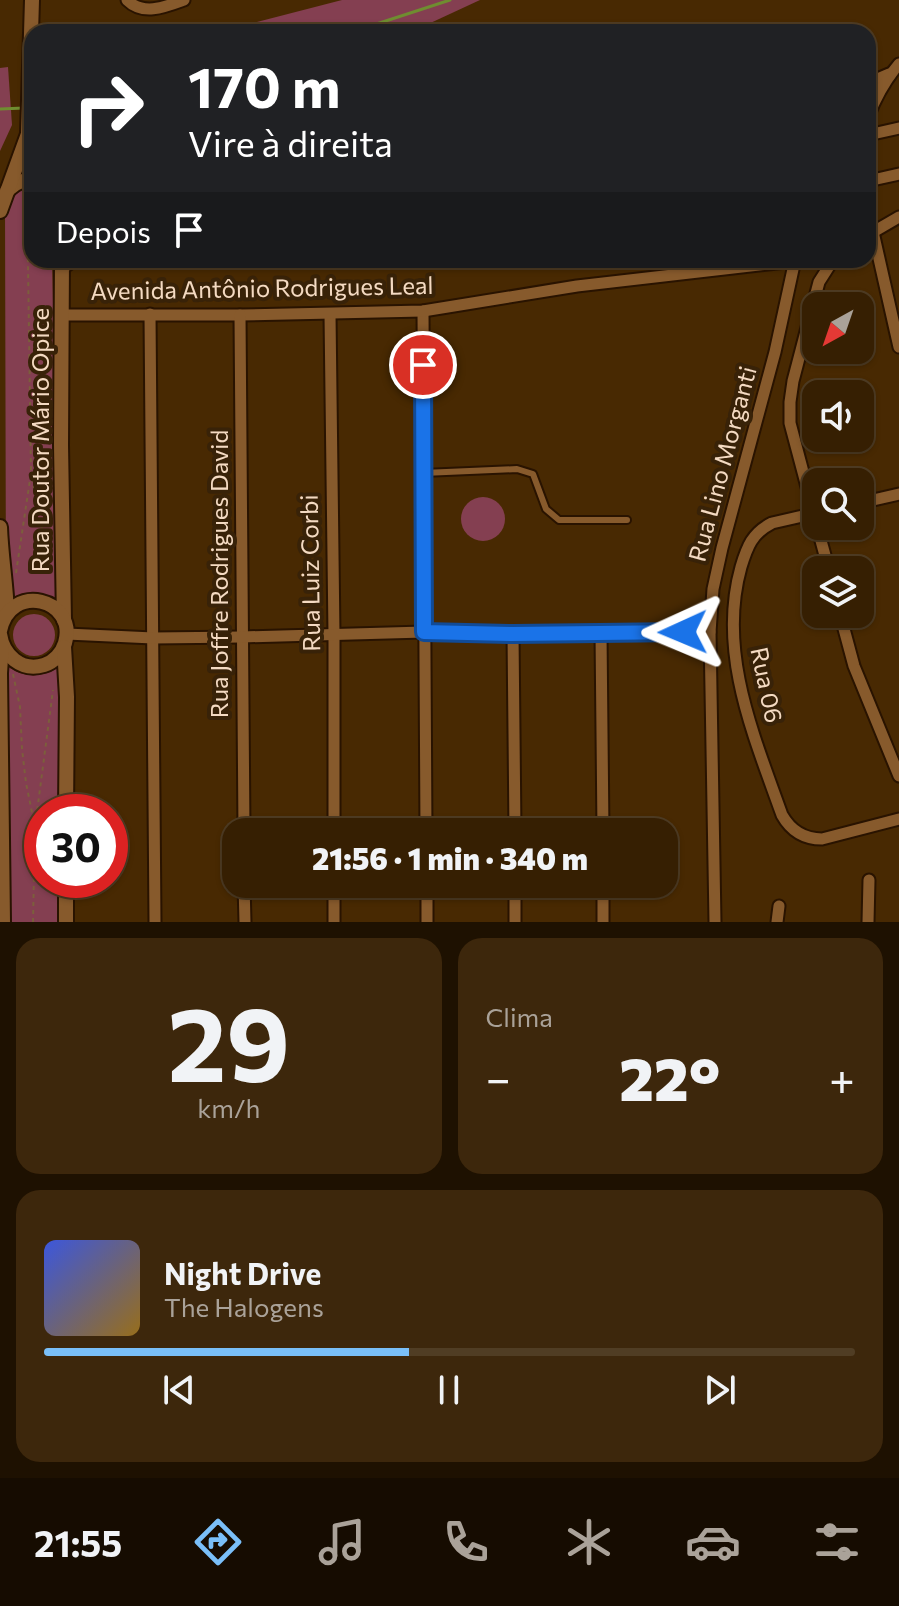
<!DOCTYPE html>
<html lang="pt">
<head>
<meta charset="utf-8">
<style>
  :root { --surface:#361f02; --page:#3d270c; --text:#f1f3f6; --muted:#aaa299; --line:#503d24; --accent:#7abff8 }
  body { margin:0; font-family:Commissioner,sans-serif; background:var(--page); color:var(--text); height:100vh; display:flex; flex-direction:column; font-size:30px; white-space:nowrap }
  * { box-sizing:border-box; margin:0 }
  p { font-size:26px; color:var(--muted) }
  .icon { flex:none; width:44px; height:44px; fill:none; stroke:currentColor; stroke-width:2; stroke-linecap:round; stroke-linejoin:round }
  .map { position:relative; height:922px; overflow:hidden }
  .sheet { display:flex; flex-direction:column; gap:16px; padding:16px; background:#1e1101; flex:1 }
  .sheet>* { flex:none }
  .top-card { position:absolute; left:24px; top:24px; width:852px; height:244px; border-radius:24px; box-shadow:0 2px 6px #0004,0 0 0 2px var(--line); background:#202124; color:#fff; overflow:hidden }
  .needle { width:52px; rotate:220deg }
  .controls { position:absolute; left:802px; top:292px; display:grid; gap:16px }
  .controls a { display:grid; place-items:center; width:72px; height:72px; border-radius:16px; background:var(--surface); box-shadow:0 2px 6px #0004,0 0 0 2px var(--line); font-size:40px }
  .speed { position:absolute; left:24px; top:794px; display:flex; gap:16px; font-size:40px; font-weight:700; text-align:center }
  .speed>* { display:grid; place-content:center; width:104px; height:104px; border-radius:50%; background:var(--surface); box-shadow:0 2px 6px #0004,0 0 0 2px var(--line); line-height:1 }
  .speed .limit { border:12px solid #d22; background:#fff; color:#111 }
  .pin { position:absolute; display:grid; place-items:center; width:68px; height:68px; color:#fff; margin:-34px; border:4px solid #fff; border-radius:50%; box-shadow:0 2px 8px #0007 }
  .me { position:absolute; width:88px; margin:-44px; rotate:269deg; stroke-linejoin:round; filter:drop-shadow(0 0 6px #0008) }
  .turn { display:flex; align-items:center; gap:28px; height:168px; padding:0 32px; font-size:36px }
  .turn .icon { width:104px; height:104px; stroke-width:2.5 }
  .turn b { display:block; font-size:56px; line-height:68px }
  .then { display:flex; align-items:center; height:76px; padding:0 32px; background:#0003; gap:16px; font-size:30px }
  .big { font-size:60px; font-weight:800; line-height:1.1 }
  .sheet .card { flex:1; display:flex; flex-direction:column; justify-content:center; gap:12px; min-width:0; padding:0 28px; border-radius:24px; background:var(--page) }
  .sheet .dial { align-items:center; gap:0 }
  .dial b { font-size:104px; line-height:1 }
  .song { display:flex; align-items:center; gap:24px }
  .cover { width:96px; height:96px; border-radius:12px; background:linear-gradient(135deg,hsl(230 70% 55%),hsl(40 70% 35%)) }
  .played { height:8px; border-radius:4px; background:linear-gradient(90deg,var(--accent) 45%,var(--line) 45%) }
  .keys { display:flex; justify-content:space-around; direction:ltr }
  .heat { display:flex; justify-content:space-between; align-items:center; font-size:44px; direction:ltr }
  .sheet .tiles { flex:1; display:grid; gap:16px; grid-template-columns:1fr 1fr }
  .card:last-child { grid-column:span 2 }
  .trip { position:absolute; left:222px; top:818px; width:456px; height:80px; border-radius:24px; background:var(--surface); box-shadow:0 2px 6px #0004,0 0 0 2px var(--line); font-weight:800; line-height:80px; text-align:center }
  .tab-bar { display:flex; height:128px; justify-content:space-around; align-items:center; background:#160c01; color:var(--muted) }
  .tab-bar .icon { width:56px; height:56px }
  .tab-bar .active { color:var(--accent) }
  .tab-bar b { font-size:36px; color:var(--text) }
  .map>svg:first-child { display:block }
</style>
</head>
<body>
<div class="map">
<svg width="899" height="922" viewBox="0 0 899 922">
  <rect width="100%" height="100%" fill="#482902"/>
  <g fill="#843f51">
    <polygon points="342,0 480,0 411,32 218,32"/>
    <polygon points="8,67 12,125 0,151 0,68"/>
    <polygon points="24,189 32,190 32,260 52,260 60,607 6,606 5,205 17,190"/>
    <circle cx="483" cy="519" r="22"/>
    <circle cx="34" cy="635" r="21"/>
    <path d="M62 665 61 812H42V880H61V922H10L7 666C25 679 44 678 62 665Z"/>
  </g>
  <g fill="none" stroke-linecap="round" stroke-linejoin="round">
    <g stroke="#6f8d30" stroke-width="3">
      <polyline points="347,32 355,31 450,0"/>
      <polyline points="0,109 24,108"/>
    </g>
    <defs>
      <polyline id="service" points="423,473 517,469 533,474 546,509 559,520 627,520"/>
      <g id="minor">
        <path d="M127 0C143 16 165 7 184 0"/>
        <polyline points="868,83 889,74"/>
        <path d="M868 117C876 97 885 80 899 64"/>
        <polyline points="868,135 899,128"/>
        <polyline points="868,174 877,179 899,174"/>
        <polyline points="873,232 899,347"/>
        <polyline points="868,235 899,217"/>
        <polyline points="63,268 75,260"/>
        <polyline points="423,311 426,832"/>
        <polyline points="150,314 155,922"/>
        <polyline points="330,314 334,635 334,832"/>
        <polyline points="62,315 240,315 423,311 577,286 795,261"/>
        <polyline points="240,315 244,832"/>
        <polyline points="860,503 899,494"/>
        <path d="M816 513 772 523C752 533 747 547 741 567 717 652 754 736 782 815 791 831 804 839 822 839L899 819"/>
        <polyline points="816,521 790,423 790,402 793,381 819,282 833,260"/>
        <polyline points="817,526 829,570"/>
        <polyline points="840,614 854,666 899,776"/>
        <polyline points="601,633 603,832"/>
        <polyline points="67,634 153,638 242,637 424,632 513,634 710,632"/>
        <polyline points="513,634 515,832"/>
        <polyline points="244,884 245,922"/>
        <polyline points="334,884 334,922"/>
        <polyline points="427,884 427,922"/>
        <polyline points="515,884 515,922"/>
        <polyline points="603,884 603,922"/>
        <polyline points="715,922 710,632 713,589 722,548 775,352 795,260"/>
        <polyline points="777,922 779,906"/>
        <polyline points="868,922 869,880"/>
      </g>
      <g id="tertiary">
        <path d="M7 191C14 184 21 179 32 181"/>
        <polyline points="0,211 28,134 32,0"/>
        <polyline points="62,260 61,445 64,620"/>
        <path d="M0 527C1 556 6 584 7 613"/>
        <path d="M0 631C10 581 78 599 65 643 62 653 54 662 44 665 21 672 3 655 0 634"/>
        <polyline points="2,644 0,673 3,922"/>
        <polyline points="64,647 67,697 66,812"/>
        <polyline points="66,922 66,880"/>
      </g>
    </defs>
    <use href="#service" stroke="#291300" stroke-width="10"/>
    <use href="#minor" stroke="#291300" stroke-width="15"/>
    <use href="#tertiary" stroke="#291300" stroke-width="18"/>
    <g stroke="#7c5e3c" stroke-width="2" stroke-dasharray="4 4" stroke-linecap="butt">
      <polyline points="32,478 50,570"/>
      <polyline points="16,573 31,473 27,193"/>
      <polyline points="13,674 20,707 22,749 26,783 34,822"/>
      <polyline points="33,922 35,827 53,690"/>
    </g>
    <use href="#service" stroke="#875a2c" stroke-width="6"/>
    <use href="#minor" stroke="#875a2c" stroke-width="11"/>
    <use href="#tertiary" stroke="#875a2c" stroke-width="14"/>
  </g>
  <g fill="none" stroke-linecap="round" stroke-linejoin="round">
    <defs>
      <polyline id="route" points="423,365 424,632 513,634 683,632"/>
    </defs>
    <use href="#route" stroke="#114b97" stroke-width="20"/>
    <use href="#route" stroke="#1a73e8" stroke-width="14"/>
  </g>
  <g text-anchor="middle" stroke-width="8" stroke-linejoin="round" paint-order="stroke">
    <g font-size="24" fill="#f4dac2" stroke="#382208">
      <text transform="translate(262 289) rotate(-1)" y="8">Avenida Antônio Rodrigues Leal</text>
      <text transform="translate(41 440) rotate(-90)" y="8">Rua Doutor Mário Opice</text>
      <text transform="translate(723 464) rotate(-75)" y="8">Rua Lino Morganti</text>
      <text transform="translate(311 573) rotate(-91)" y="8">Rua Luiz Corbi</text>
      <text transform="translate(220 574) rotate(-90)" y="8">Rua Joffre Rodrigues David</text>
      <text transform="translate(766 685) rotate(78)" y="8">Rua 06</text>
    </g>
  </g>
</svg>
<div class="controls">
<a><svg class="needle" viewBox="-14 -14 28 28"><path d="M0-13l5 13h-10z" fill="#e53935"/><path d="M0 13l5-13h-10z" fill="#aaa299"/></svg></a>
<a><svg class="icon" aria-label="sound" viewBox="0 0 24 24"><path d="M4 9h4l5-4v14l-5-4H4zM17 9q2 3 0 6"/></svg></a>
<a><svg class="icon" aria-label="search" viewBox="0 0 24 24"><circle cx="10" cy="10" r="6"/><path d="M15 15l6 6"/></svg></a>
<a><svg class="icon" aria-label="layers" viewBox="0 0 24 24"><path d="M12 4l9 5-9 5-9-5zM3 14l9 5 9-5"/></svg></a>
</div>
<div class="speed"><div class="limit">30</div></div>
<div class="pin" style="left:423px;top:365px;background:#d93025"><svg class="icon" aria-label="arrive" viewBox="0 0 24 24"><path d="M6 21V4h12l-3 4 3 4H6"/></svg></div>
<svg class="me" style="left:683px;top:632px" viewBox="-20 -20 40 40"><path d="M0-17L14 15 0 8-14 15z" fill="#1a73e8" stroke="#fff" stroke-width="4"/></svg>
<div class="trip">21:56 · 1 min · 340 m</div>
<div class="top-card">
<div class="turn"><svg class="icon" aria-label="right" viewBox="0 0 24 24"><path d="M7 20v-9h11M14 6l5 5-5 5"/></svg><div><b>170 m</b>Vire à direita</div></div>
<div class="then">Depois<svg class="icon" aria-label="arrive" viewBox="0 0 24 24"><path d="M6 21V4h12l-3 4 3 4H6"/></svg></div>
</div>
</div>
<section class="sheet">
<div class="tiles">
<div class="card dial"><b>29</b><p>km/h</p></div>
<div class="card"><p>Clima</p>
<div class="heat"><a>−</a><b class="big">22°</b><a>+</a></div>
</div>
<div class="card">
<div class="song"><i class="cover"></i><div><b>Night Drive</b><p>The Halogens</p></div></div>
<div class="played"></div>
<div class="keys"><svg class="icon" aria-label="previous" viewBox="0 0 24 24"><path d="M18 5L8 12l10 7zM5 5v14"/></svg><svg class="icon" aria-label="pause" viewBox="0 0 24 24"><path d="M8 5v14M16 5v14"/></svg><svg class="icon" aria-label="next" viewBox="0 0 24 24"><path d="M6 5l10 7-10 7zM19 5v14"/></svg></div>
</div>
</div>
</section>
<nav class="tab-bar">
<b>21:55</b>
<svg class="icon active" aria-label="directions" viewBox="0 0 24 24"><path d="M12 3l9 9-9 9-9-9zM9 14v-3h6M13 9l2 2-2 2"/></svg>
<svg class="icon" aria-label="music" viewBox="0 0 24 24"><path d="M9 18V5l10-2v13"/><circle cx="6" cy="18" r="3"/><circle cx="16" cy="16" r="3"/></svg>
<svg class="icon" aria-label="phone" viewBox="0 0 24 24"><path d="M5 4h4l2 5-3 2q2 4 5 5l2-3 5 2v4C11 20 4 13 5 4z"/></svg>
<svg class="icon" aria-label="climate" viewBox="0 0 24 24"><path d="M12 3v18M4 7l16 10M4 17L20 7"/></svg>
<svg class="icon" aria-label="car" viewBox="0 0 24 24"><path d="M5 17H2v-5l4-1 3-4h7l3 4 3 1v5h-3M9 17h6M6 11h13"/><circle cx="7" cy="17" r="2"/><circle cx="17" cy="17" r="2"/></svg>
<svg class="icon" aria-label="filters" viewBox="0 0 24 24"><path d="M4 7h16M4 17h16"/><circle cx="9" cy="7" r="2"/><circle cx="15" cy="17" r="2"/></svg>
</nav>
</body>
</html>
